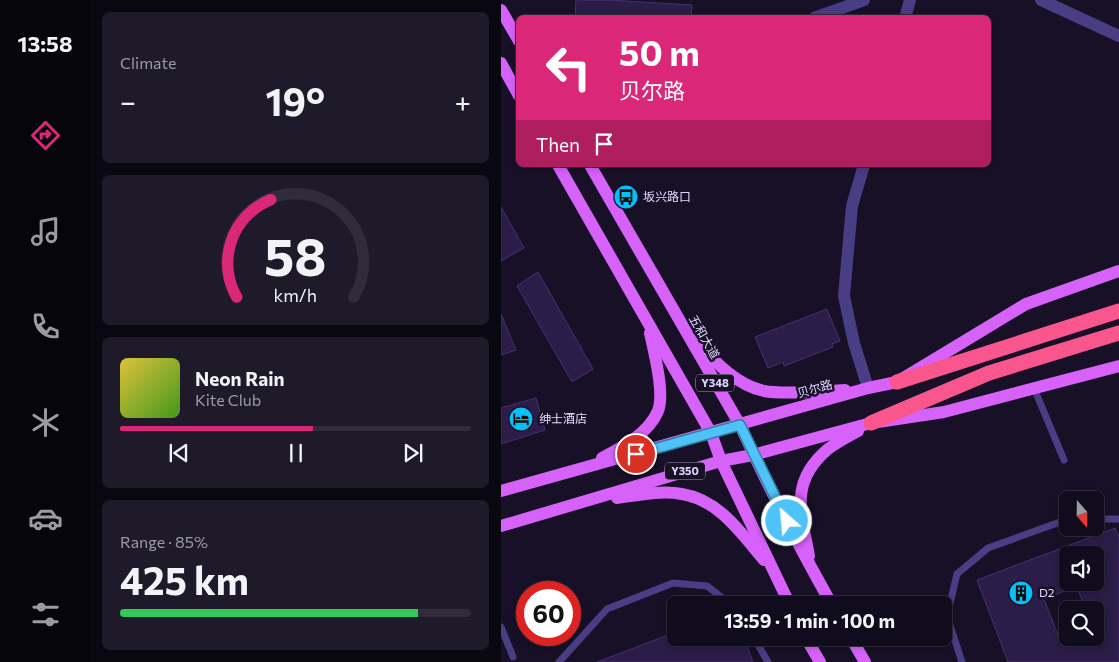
<!DOCTYPE html>
<html lang="en">
<head>
<meta charset="utf-8">
<style>
  :root { --surface:#110c1d; --page:#1e1a2a; --text:#f1f3f6; --muted:#9c9ba4; --line:#302c3b; --accent:#db2777 }
  body { margin:0; font-family:Commissioner,"Noto Sans SC",sans-serif; background:var(--page); color:var(--text); height:100vh; display:flex; flex-direction:column; font-size:19px; white-space:nowrap }
  * { box-sizing:border-box; margin:0 }
  p { font-size:16px; color:var(--muted) }
  .icon { flex:none; width:28px; height:28px; fill:none; stroke:currentColor; stroke-width:2; stroke-linecap:round; stroke-linejoin:round }
  .map { position:relative; flex:1; overflow:hidden }
  .drawer { display:flex; flex-direction:column; gap:12px; padding:12px; background:#090710; width:411px }
  .drawer>* { flex:none }
  .guide { position:absolute; left:15px; top:15px; width:475px; height:152px; border-radius:8px; box-shadow:0 2px 8px #0003,0 0 0 1px var(--line); background:#db2777; color:#fff; overflow:hidden }
  .needle { width:32px; rotate:160deg }
  .fabs { position:absolute; left:558px; top:491px; display:grid; gap:10px }
  .fabs a { display:grid; place-items:center; width:45px; height:45px; border-radius:8px; background:var(--surface); box-shadow:0 2px 8px #0003,0 0 0 1px var(--line); font-size:25px }
  .speed { position:absolute; left:15px; top:581px; display:flex; gap:10px; font-size:25px; font-weight:700; text-align:center }
  .speed>* { display:grid; place-content:center; width:65px; height:65px; border-radius:50%; background:var(--surface); box-shadow:0 2px 8px #0003,0 0 0 1px var(--line); line-height:1 }
  .speed .limit { border:8px solid #d22; background:#fff; color:#111 }
  .pin { position:absolute; display:grid; place-items:center; width:42px; height:42px; color:#fff; margin:-21px; border:2px solid #fff; border-radius:50%; box-shadow:0 1px 5px #0007 }
  .me { position:absolute; width:55px; margin:-28px; rotate:333deg; stroke-linejoin:round; filter:drop-shadow(0 0 4px #0008) }
  .turn { display:flex; align-items:center; gap:18px; height:105px; padding:0 20px; font-size:22px }
  .turn .icon { width:65px; height:65px; stroke-width:2.5 }
  .turn b { display:block; font-size:35px; line-height:42px }
  .then { display:flex; align-items:center; height:48px; padding:0 20px; background:#0003; gap:10px; font-size:19px }
  .big { font-size:38px; font-weight:700; line-height:1.1 }
  .drawer .widget { flex:1; display:flex; flex-direction:column; justify-content:center; gap:8px; min-width:0; padding:0 18px; border-radius:8px; background:var(--page) }
  .drawer .dial { align-items:center; gap:0 }
  .dial svg { height:130px; overflow:visible; fill:none; stroke:var(--line); stroke-width:7; stroke-linecap:round; text-anchor:middle }
  .dial text { fill:var(--text); stroke:none }
  .song { display:flex; align-items:center; gap:15px }
  .cover { width:60px; height:60px; border-radius:8px; background:linear-gradient(135deg,hsl(50 70% 55%),hsl(100 70% 35%)) }
  .played { height:5px; border-radius:2px; background:linear-gradient(90deg,var(--accent) 55%,var(--line) 55%) }
  .keys { display:flex; justify-content:space-around; direction:ltr }
  .heat { display:flex; justify-content:space-between; align-items:center; font-size:28px; direction:ltr }
  .charge { height:8px; border-radius:4px; background:linear-gradient(90deg,#34c759 85%,var(--line) 0) }
  .trip { position:absolute; left:166px; top:596px; width:285px; height:50px; border-radius:8px; background:var(--surface); box-shadow:0 2px 8px #0003,0 0 0 1px var(--line); font-weight:700; line-height:50px; text-align:center }
  main { display:flex; flex:1; min-height:0 }
  .tabs { display:flex; flex-direction:column; width:90px; justify-content:space-around; align-items:center; background:#07050c; color:var(--muted) }
  .tabs .icon { width:35px; height:35px }
  .tabs .active { color:var(--accent) }
  .tabs b { font-size:22px; color:var(--text) }
  .map>svg:first-child { display:block }
</style>
</head>
<body>
<main>
<nav class="tabs">
<b>13:58</b>
<svg class="icon active" aria-label="directions" viewBox="0 0 24 24"><path d="M12 3l9 9-9 9-9-9zM9 14v-3h6M13 9l2 2-2 2"/></svg>
<svg class="icon" aria-label="music" viewBox="0 0 24 24"><path d="M9 18V5l10-2v13"/><circle cx="6" cy="18" r="3"/><circle cx="16" cy="16" r="3"/></svg>
<svg class="icon" aria-label="phone" viewBox="0 0 24 24"><path d="M5 4h4l2 5-3 2q2 4 5 5l2-3 5 2v4C11 20 4 13 5 4z"/></svg>
<svg class="icon" aria-label="climate" viewBox="0 0 24 24"><path d="M12 3v18M4 7l16 10M4 17L20 7"/></svg>
<svg class="icon" aria-label="car" viewBox="0 0 24 24"><path d="M5 17H2v-5l4-1 3-4h7l3 4 3 1v5h-3M9 17h6M6 11h13"/><circle cx="7" cy="17" r="2"/><circle cx="17" cy="17" r="2"/></svg>
<svg class="icon" aria-label="filters" viewBox="0 0 24 24"><path d="M4 7h16M4 17h16"/><circle cx="9" cy="7" r="2"/><circle cx="15" cy="17" r="2"/></svg>
</nav>
<section class="drawer">
<div class="widget"><p>Climate</p>
<div class="heat"><a>−</a><b class="big">19°</b><a>+</a></div>
</div>
<div class="widget dial"><svg viewBox="0 0 100 80">
<path d="M14 69A42 42 0 1 1 86 69"/>
<path d="M14 69A42 42 0 0 1 35 9" stroke="#db2777"/>
<text x="50" y="56" font-size="32" font-weight="700">58</text>
<text x="50" y="72" font-size="11">km/h</text>
</svg></div>
<div class="widget">
<div class="song"><i class="cover"></i><div><b>Neon Rain</b><p>Kite Club</p></div></div>
<div class="played"></div>
<div class="keys"><svg class="icon" aria-label="previous" viewBox="0 0 24 24"><path d="M18 5L8 12l10 7zM5 5v14"/></svg><svg class="icon" aria-label="pause" viewBox="0 0 24 24"><path d="M8 5v14M16 5v14"/></svg><svg class="icon" aria-label="next" viewBox="0 0 24 24"><path d="M6 5l10 7-10 7zM19 5v14"/></svg></div>
</div>
<div class="widget"><p>Range · 85%</p><b class="big">425 km</b><div class="charge"></div></div>
</section>
<div class="map">
<svg width="618" height="662" viewBox="0 0 618 662">
  <rect width="100%" height="100%" fill="#171027"/>
  <g fill="#2b1d47" stroke="#463072" fill-rule="evenodd">
    <polygon points="75,0 107,0 191,5 190,18 74,17"/>
    <polygon points="0,207 23,248 0,261"/>
    <polygon points="37,272 92,369 71,382 16,286"/>
    <polygon points="326,309 339,341 331,344 332,347 283,366 282,362 267,368 254,337"/>
    <polygon points="0,314 15,350 0,355"/>
    <polygon points="35,398 44,430 0,444 0,408"/>
    <path d="M614 528 618 538V662H507L476 580ZM566 555H594V582H574L585 610H594V638H584L561 646 543 599 566 590Z"/>
    <polygon points="175,632 175,638 243,638 252,662 96,662"/>
  </g>
  <g fill="none" stroke-linecap="round" stroke-linejoin="round">
    <g stroke="#493d84" stroke-width="7">
      <polyline points="533,388 563,460"/>
      <polyline points="594,519 618,519"/>
      <polyline points="0,627 12,657"/>
      <polyline points="253,638 267,662"/>
      <polyline points="58,662 106,609 172,583 206,586 231,605"/>
      <polyline points="461,662 446,616 456,574 487,548 559,522 566,521"/>
    </g>
    <g stroke="#493d84" stroke-width="12">
      <polyline points="540,0 618,36"/>
      <polyline points="313,18 363,0"/>
      <polyline points="404,18 409,0"/>
      <polyline points="363,165 351,206 343,296 353,343 367,388"/>
    </g>
    <g stroke="#d762fa" stroke-width="12">
      <polyline points="0,10 18,41"/>
      <polyline points="0,63 18,96"/>
      <polyline points="57,165 210,433 220,461 289,605"/>
      <path d="M89 165 239 425C267 486 298 547 331 605"/>
      <path d="M198 344C216 364 236 385 263 391 285 395 322 391 344 390"/>
      <path d="M101 458C122 447 147 434 157 411 164 393 153 352 149 333"/>
      <polyline points="0,491 367,388 396,382 525,304 618,271"/>
      <path d="M116 498C137 495 160 490 181 494 218 500 240 533 263 560"/>
      <polyline points="0,526 220,461 252,455 370,423 443,412 618,366"/>
      <path d="M308 556C300 512 288 482 327 449 336 442 348 436 357 431"/>
      <polyline points="305,638 319,662"/>
      <polyline points="350,638 364,662"/>
    </g>
    <g stroke="#fa568e" stroke-width="15">
      <polyline points="396,382 618,311"/>
      <polyline points="370,423 488,373 618,333"/>
    </g>
  </g>
  <g fill="none" stroke-linecap="round" stroke-linejoin="round">
    <defs>
      <polyline id="route" points="135,454 239,425 286,521"/>
    </defs>
    <use href="#route" stroke="#337fa1" stroke-width="12"/>
    <use href="#route" stroke="#4fc3f7" stroke-width="9"/>
  </g>
  <defs>
    <symbol id="bus-disc" viewBox="-11 -11 22 22"><circle r="9.5" fill="#09bff8" stroke="#171027"/><path d="M-5-6H5V4H4V6H2V4H-2V6H-4V4H-5ZM-3.5-4V0h7V-4ZM-3.5 1.2v1.5H-2V1.2ZM2 1.2v1.5H3.5V1.2Z" fill="#111"/></symbol>
    <symbol id="hotel-disc" viewBox="-11 -11 22 22"><circle r="9.5" fill="#09bff8" stroke="#171027"/><path d="M-6-4.5h1.5V1H6V5H4.5V3h-9V5H-6ZM-4 0a1.8 1.8 0 1 1 3.6 0ZM.5 0V-2.5h3Q6-2.5 6 0Z" fill="#111"/></symbol>
    <symbol id="building-disc" viewBox="-11 -11 22 22"><circle r="9.5" fill="#09bff8" stroke="#171027"/><path d="M-4-6H4V6H1V3H-1V6H-4ZM-2.5-4.3h1.7v1.8h-1.7ZM.8-4.3h1.7v1.8H.8ZM-2.5-1h1.7V.8h-1.7ZM.8-1h1.7V.8H.8Z" fill="#111"/></symbol>
  </defs>
  <g fill-rule="evenodd">
    <use href="#bus-disc" x="111" y="183" width="28" height="28"/>
    <use href="#hotel-disc" x="6" y="405" width="28" height="28"/>
    <use href="#building-disc" x="506" y="579" width="28" height="28"/>
  </g>
  <g text-anchor="middle" stroke-width="5" stroke-linejoin="round" paint-order="stroke">
    <g fill="#171027" stroke="#a49bbe" stroke-width="1">
      <rect x="195" y="374.5" width="38" height="17" rx="4"/>
      <rect x="164" y="462.5" width="40" height="17" rx="4"/>
    </g>
    <g font-size="11" font-weight="bold" fill="#e1d7fe">
      <text x="214" y="387">Y348</text>
      <text x="184" y="475">Y350</text>
    </g>
    <g font-size="12" fill="#e1d7fe" stroke="#171027" text-anchor="start">
      <text x="142" y="201">坂兴路口</text>
      <text x="38" y="423">绅士酒店</text>
      <text x="538" y="597">D2</text>
    </g>
    <g font-size="12" fill="#e1d7fe" stroke="#171027">
      <text transform="translate(203 337) rotate(60)" y="4">五和大道</text>
      <text transform="translate(314 389) rotate(-16)" y="4">贝尔路</text>
    </g>
  </g>
</svg>
<div class="fabs">
<a><svg class="needle" viewBox="-14 -14 28 28"><path d="M0-13l5 13h-10z" fill="#e53935"/><path d="M0 13l5-13h-10z" fill="#9c9ba4"/></svg></a>
<a><svg class="icon" aria-label="sound" viewBox="0 0 24 24"><path d="M4 9h4l5-4v14l-5-4H4zM17 9q2 3 0 6"/></svg></a>
<a><svg class="icon" aria-label="search" viewBox="0 0 24 24"><circle cx="10" cy="10" r="6"/><path d="M15 15l6 6"/></svg></a>
</div>
<div class="speed"><div class="limit">60</div></div>
<div class="pin" style="left:135px;top:454px;background:#d93025"><svg class="icon" aria-label="arrive" viewBox="0 0 24 24"><path d="M6 21V4h12l-3 4 3 4H6"/></svg></div>
<svg class="me" style="left:286px;top:521px" viewBox="-20 -20 40 40"><circle r="17" fill="#4fc3f7" stroke="#fff" stroke-width="3"/><path d="M0-11L8 9 0 5-8 9z" fill="#fff"/></svg>
<div class="trip">13:59 · 1 min · 100 m</div>
<div class="guide">
<div class="turn"><svg class="icon" aria-label="left" viewBox="0 0 24 24"><path d="M17 20v-9H6M10 6l-5 5 5 5"/></svg><div><b>50 m</b>贝尔路</div></div>
<div class="then">Then<svg class="icon" aria-label="arrive" viewBox="0 0 24 24"><path d="M6 21V4h12l-3 4 3 4H6"/></svg></div>
</div>
</div>
</main>
</body>
</html>
